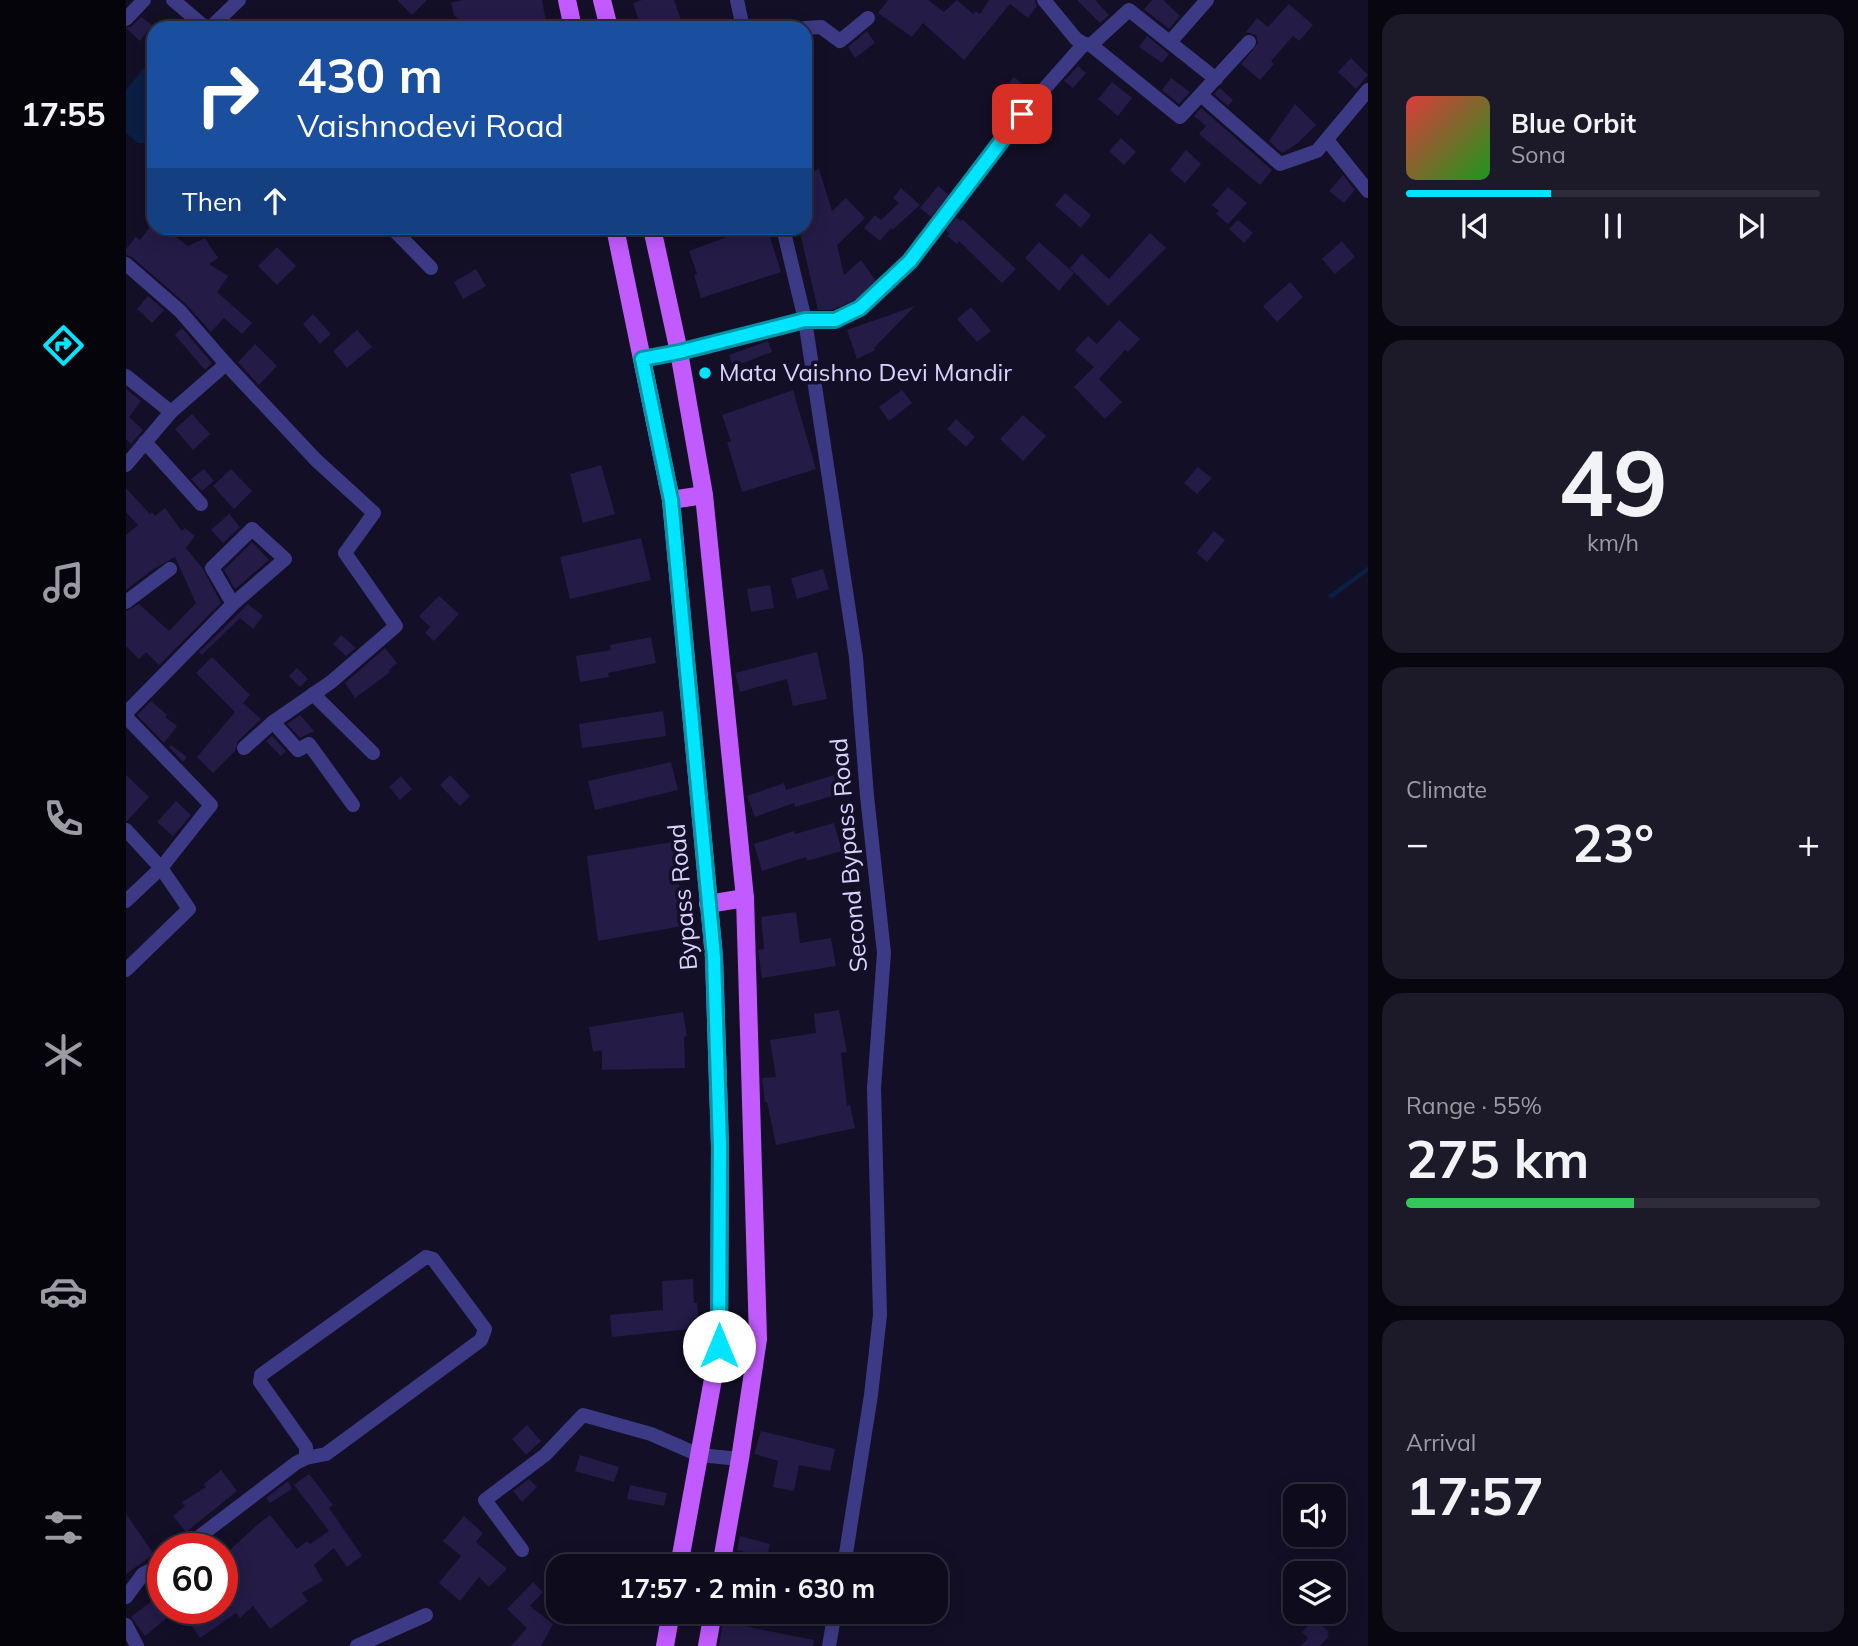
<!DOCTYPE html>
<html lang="en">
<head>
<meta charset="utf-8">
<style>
  :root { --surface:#0e0b1c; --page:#1c1929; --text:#f1f3f6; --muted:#9b9ba3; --line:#2e2b3b; --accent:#00e5ff }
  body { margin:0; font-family:Mulish,sans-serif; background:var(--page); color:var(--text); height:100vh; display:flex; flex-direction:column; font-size:26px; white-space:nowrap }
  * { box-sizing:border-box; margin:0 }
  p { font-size:23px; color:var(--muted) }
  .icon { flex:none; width:38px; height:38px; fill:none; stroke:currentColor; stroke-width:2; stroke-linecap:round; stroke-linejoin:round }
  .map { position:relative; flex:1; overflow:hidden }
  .drawer { display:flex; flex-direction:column; gap:14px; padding:14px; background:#08060f; width:490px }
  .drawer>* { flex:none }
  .hud { position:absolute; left:21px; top:21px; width:665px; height:214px; border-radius:21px; box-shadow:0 4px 18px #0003,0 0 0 2px var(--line); background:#1a4fa0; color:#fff; overflow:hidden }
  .controls { position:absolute; left:1157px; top:1484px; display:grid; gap:14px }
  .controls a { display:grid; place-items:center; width:63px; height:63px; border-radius:14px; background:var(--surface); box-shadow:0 4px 18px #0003,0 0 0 2px var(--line); font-size:35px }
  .speed { position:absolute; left:21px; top:1533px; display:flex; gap:14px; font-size:35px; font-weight:700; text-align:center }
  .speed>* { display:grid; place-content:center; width:91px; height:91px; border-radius:50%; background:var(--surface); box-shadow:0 4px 18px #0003,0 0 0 2px var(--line); line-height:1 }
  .speed .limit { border:10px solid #d22; background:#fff; color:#111 }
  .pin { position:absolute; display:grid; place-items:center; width:60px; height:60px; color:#fff; margin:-30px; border-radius:14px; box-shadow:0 4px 10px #0006 }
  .me { position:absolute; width:77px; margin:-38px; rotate:0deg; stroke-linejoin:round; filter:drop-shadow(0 0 5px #0008) }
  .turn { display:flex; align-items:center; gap:24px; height:147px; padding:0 35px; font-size:32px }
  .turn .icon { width:91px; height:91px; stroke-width:2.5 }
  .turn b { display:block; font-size:49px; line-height:60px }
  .then { display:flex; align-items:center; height:66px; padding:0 35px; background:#0003; gap:14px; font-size:26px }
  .big { font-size:52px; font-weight:700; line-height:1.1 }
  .drawer .tile { flex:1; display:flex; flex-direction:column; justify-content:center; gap:10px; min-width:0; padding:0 24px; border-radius:21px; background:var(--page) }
  .drawer .dial { align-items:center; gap:0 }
  .dial b { font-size:91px; line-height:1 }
  .song { display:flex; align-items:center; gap:21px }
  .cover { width:84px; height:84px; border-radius:10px; background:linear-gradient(135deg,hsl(0 70% 55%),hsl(120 70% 35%)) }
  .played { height:7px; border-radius:4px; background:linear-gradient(90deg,var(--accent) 35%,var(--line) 35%) }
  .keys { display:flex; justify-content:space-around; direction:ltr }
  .heat { display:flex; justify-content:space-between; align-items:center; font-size:38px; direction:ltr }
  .charge { height:10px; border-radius:5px; background:linear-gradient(90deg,#34c759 55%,var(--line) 0) }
  .trip { position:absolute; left:420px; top:1554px; width:402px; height:70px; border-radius:21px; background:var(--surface); box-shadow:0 4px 18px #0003,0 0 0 2px var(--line); font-weight:700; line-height:70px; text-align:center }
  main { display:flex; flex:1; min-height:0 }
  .tabs { display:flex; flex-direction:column; width:126px; justify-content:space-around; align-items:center; background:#06040b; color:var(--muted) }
  .tabs .icon { width:49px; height:49px }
  .tabs .current { color:var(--accent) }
  .tabs b { font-size:32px; color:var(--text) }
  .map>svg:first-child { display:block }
</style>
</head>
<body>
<main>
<nav class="tabs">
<b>17:55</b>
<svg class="icon current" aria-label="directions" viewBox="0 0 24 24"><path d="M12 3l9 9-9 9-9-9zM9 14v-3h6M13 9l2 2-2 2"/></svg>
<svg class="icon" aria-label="music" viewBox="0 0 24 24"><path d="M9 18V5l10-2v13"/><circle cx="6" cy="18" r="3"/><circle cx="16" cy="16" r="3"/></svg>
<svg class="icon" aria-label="phone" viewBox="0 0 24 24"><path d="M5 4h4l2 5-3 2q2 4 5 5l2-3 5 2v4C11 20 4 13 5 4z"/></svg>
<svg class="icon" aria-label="climate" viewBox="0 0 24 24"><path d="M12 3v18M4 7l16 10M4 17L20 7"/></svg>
<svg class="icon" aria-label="car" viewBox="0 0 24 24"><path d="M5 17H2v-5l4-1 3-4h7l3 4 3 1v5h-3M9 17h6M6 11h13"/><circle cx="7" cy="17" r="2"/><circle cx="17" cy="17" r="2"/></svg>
<svg class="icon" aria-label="filters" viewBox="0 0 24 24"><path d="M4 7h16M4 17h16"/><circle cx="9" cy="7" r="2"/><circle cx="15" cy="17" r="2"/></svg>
</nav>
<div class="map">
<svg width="1242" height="1646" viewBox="0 0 1242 1646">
  <rect width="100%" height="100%" fill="#130f26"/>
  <polygon fill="#0a1f44" points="28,56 28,143 12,143 0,133 0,90"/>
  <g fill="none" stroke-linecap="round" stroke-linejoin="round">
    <polyline stroke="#0a1f44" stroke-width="4.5" points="1205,596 1242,569"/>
  </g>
  <g fill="#241b47">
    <polygon points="271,0 301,0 286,15"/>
    <polygon points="336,0 416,0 421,27 347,28 346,21 335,22 328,15 325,3"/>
    <polygon points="516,0 548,0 558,28 515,28 507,3"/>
    <polygon points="762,0 802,0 818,12 831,0 847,14 849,11 854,14 863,0 909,0 911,6 902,18 884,4 838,60 797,23 786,37 752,13"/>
    <polygon points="951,0 969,0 983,15 974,23"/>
    <polygon points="1026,0 1037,0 1054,16 1043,29 1018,9"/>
    <polygon points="1163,4 1187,25 1173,41 1167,36 1145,61 1148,64 1134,80 1115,64 1132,43 1130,35 1120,32 1131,18 1142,27"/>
    <polygon points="15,17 26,25 14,41 0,28 6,26"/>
    <polygon points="741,31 749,43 729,58 722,47"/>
    <polygon points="1021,36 1043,54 1036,63 1013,47"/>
    <polygon points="1225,58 1242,75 1230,89 1212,72"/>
    <polygon points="952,66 960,73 947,88 938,81"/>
    <polygon points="888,77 904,91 891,106 875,93"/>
    <polygon points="1045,78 1064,92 1053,104 1036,90"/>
    <polygon points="986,82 1006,98 992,116 972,99"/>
    <polygon points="1094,88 1107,100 1102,106 1088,94"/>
    <polygon points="1169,104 1190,125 1172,143 1156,153 1143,141"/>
    <polygon points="1075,108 1146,170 1134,185 1073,134 1080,126 1068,116"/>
    <polygon points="995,138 1010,152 998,165 983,151"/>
    <polygon points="1060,150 1075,164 1059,183 1044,170"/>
    <polygon points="693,169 706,211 720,198 739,218 711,245 718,275 735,260 750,281 730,300 705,310 692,310 674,233 678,232 676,228 679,228 679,173"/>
    <polygon points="1217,175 1229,190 1218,203 1203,191"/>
    <polygon points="812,186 823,195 805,217 794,208"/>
    <polygon points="1102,187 1121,203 1102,224 1090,214 1093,211 1086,205"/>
    <polygon points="775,188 794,205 766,230 765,228 754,241 738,228 749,215 755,220 773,203 767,198"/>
    <polygon points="939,193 965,215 955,228 929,205"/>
    <polygon points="830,217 835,221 836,219 890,269 876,283 833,241 831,244 821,236 824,234 820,230"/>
    <polygon points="1112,220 1127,233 1118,243 1103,229"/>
    <polygon points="23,228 38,228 62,246 79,238 92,258 83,264 102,276 91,292 126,323 116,334 98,318 85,332 60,304 6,257 0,255 0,249 10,237 14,240"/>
    <polygon points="625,228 641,228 655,272 575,298 568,275 571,274 563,251"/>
    <polygon points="1024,233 1040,248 982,306 944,268 956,254 983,279"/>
    <polygon points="1216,241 1229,257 1209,274 1196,259"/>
    <polygon points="913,242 948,273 933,291 899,258"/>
    <polygon points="151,247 170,266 151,285 132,266"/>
    <polygon points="350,269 360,286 337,299 328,282"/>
    <polygon points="1164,282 1177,297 1151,322 1137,306"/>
    <polygon points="22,296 38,310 26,323 11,309"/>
    <polygon points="789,306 748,348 749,350 731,359 721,330"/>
    <polygon points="845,307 865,331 851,342 831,319"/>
    <polygon points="187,314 205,334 194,344 177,324"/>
    <polygon points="993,320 1014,339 1002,352 999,350 973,379 996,402 979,419 948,387 968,367 949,350 962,336 971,344"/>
    <polygon points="56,328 86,363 79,370 49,335"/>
    <polygon points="231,330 246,347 221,368 207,351"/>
    <polygon points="642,341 646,352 607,367 603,355"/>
    <polygon points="129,344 151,366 133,385 112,362"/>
    <polygon points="0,389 15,401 3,417 17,430 5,444 0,439"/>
    <polygon points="667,390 690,469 616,492 601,442 605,441 596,415"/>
    <polygon points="776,390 786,403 763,421 753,407"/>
    <polygon points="66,414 84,434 67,450 49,429"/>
    <polygon points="897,415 920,436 897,461 874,439"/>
    <polygon points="830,419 849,437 840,447 821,429"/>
    <polygon points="475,465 489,514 457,523 444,474"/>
    <polygon points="1072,467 1086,478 1071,494 1058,483"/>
    <polygon points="78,469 88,481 76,491 65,479"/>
    <polygon points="105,469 126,491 108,509 87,486"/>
    <polygon points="0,488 24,514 26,512 29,516 39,508 56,531 59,528 69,536 60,548 77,569 95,603 33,665 20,652 13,659 0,646 0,611 13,604 43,631 70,603 49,557 26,570 0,590 0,535 12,525 0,512"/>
    <polygon points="103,514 114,527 97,543 85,530"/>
    <polygon points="1088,531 1099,540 1081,562 1070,553"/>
    <polygon points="515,538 525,580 444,599 434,557"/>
    <polygon points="126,542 143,560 109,589 98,570"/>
    <polygon points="697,569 703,589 671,599 665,578"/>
    <polygon points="644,585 648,608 625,612 621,589"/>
    <polygon points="313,596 333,614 308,641 299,633 304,627 293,616"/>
    <polygon points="122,604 137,616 127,629 114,618 76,655 73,652"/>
    <polygon points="215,635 230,648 220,656 207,644"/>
    <polygon points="525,637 530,663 482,673 483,677 454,682 450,656 485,650 484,645"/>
    <polygon points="259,648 271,663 262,671 264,672 229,698 219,683"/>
    <polygon points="691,652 701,699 667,706 661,679 614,692 609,673"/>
    <polygon points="86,657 124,695 117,703 135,719 112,741 109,751 87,773 71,757 109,712 70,673"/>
    <polygon points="171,668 182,679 174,687 163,676"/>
    <polygon points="25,701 41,715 39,717 51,726 38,743 11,715"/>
    <polygon points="537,711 540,736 456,748 453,724"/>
    <polygon points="174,715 188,731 174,738 161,724"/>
    <polygon points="146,736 160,751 155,756 140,741"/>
    <polygon points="45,745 61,757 57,762 43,747"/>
    <polygon points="545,762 552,790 469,810 462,781"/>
    <polygon points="0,775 23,797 1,821 0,821"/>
    <polygon points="324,775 344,796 334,806 314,785"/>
    <polygon points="708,775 713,794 669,807 668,803 629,817 621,796 658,783 660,790"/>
    <polygon points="275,776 286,789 274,800 263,787"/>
    <polygon points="50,801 65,815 47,836 31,822"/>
    <polygon points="708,823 716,851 681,861 680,857 636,871 628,844 668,831 669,834"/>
    <polygon points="546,842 554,889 550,890 556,926 472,941 461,856"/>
    <polygon points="670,912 674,943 705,938 710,966 636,978 632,950 638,949 635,917"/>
    <polygon points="713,1010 721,1052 715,1053 721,1106 724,1105 729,1128 650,1145 641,1102 639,1102 636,1078 650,1077 644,1040 690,1033 688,1014"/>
    <polygon points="557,1012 561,1036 558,1037 559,1068 476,1070 476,1050 467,1052 463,1027"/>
    <polygon points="567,1279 568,1303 571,1303 573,1328 486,1337 484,1315 537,1310 536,1281"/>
    <polygon points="401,1425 415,1441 400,1455 386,1439"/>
    <polygon points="635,1431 709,1449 704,1471 673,1465 668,1491 647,1487 652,1461 628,1454"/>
    <polygon points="454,1455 493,1467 488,1482 449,1471"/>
    <polygon points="95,1470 111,1491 60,1532 47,1516 59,1506 56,1502 80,1487 78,1484"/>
    <polygon points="183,1474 207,1505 203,1508 236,1556 221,1567 208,1548 188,1565 197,1581 176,1593 182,1601 144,1629 127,1606 114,1618 110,1613 74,1638 61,1619 77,1608 106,1608 96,1597 96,1557 131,1525 144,1515 171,1549 181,1541 184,1544 203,1531 168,1485"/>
    <polygon points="403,1479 411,1487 396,1502 387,1491"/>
    <polygon points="162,1481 166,1489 144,1503 140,1498"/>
    <polygon points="504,1485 541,1493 538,1506 501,1499"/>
    <polygon points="0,1514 28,1554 0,1574"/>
    <polygon points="338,1516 357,1533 350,1542 381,1569 363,1587 353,1577 334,1601 313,1583 335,1556 317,1541"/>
    <polygon points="614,1536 644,1544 641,1557 611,1550"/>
    <polygon points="407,1582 417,1592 404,1606 427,1624 415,1646 385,1646 401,1628 381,1609"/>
    <polygon points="28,1599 42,1617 19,1636 5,1617"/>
    <polygon points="1189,1619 1203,1632 1201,1634 1203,1636 1194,1646 1175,1646 1182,1638 1176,1632"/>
    <polygon points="597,1622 688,1640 687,1646 593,1646"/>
  </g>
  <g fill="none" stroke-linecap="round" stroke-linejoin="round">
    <g stroke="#3d3a85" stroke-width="14">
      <polyline points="47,0 80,28"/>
      <polyline points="611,0 617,28"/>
      <polyline points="0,19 18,0"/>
      <polyline points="84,28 113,0"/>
      <polyline points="679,28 695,27 714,41 742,18"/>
      <polyline points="1044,42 1081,0"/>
      <polyline points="958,44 965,45 1054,117 1123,42"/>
      <polyline points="965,45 1003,10 1090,79"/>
      <polyline points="1075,95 1154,164 1191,151 1242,90"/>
      <polyline points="1201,140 1242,191"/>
      <polyline points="266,228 305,268"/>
      <polyline points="657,228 679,320 730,657 741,796 758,953 748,1088 754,1315 745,1395 718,1566"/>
      <polyline points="0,264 54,311 100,364 45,412 0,465"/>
      <polyline points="516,359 553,352 679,320 709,320 735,308 784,261 896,114 958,44 950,39 918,0"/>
      <polyline points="100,364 190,460 248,513 219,553 270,626 205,682 147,722 172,750 183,744 227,805"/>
      <polyline points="0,376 45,412"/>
      <polyline points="19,442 75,504"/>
      <polyline points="0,602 44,569"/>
      <polyline points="187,694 247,753"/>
      <polyline points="0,713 107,604 159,559 126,529 86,568 107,604"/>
      <polyline points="0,717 85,805 35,868 0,830"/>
      <polyline points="118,748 147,722"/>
      <polyline points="0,901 35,868 63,909 0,970"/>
      <polyline points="57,1549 170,1463 180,1458 180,1447 134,1382 135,1375 300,1257 307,1259 359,1329 355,1340 200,1454 180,1458"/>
      <polyline points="396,1550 359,1500 419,1455 457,1415 525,1434 573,1455 614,1459"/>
      <polyline points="0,1597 17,1574 37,1564"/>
      <polyline points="0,1625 11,1646"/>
      <polyline points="231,1646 300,1615"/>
      <polyline points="703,1646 709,1612"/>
    </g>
    <g stroke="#c25bff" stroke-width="18">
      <polyline points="441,0 447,28"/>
      <polyline points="476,0 483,28"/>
      <polyline points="489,228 545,500 588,957 594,1147 593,1346 553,1566"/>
      <polyline points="526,228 553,352 578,495 619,898 632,1339 614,1459 595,1566"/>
      <polyline points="545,500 578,495"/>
      <polyline points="582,904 619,898"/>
      <polyline points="539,1646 545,1612"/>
      <polyline points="581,1646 587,1612"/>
    </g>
  </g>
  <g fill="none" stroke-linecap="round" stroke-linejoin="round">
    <defs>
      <polyline id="route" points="593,1346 594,1147 588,957 545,500 516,359 553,352 679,320 709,320 734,308 784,261 896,114"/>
    </defs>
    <use href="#route" stroke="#0095a6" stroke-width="18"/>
    <use href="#route" stroke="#00e5ff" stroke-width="12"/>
  </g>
  <circle fill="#00e5ff" stroke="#130f26" stroke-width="2.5" cx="579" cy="373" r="7"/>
  <g text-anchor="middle" stroke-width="7" stroke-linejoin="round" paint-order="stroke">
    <g font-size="24" fill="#d9d4ff" stroke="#130f26" text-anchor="start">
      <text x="593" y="381">Mata Vaishno Devi Mandir</text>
    </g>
    <g font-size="24" fill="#d9d4ff" stroke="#130f26">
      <text transform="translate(723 855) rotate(-95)" y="8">Second Bypass Road</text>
      <text transform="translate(557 897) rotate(-95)" y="8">Bypass Road</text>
    </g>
  </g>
</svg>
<div class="controls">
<a><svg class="icon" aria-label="sound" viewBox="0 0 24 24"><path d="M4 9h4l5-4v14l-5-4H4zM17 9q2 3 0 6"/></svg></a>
<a><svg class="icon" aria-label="layers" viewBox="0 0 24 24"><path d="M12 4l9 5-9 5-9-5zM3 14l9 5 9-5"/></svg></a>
</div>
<div class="speed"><div class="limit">60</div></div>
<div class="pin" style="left:896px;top:114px;background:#d93025"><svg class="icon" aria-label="arrive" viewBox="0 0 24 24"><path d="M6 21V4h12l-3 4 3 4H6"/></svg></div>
<svg class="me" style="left:593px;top:1346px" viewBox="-20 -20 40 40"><circle r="19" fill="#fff"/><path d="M0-13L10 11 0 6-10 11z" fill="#00e5ff"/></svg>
<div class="trip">17:57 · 2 min · 630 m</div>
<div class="hud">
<div class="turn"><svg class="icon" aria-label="right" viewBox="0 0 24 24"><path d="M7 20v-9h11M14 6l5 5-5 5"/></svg><div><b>430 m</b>Vaishnodevi Road</div></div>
<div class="then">Then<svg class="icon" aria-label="ahead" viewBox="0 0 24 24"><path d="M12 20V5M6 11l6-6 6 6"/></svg></div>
</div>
</div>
<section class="drawer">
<div class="tile">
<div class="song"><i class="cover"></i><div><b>Blue Orbit</b><p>Sona</p></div></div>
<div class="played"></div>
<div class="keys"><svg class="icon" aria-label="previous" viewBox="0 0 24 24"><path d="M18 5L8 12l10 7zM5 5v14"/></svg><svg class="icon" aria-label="pause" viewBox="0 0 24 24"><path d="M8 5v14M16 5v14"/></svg><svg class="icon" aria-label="next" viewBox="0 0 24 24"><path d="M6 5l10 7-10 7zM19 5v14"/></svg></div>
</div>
<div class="tile dial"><b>49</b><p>km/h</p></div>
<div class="tile"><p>Climate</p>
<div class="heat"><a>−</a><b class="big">23°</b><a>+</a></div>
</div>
<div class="tile"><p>Range · 55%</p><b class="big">275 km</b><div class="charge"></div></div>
<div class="tile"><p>Arrival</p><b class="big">17:57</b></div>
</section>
</main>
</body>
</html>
